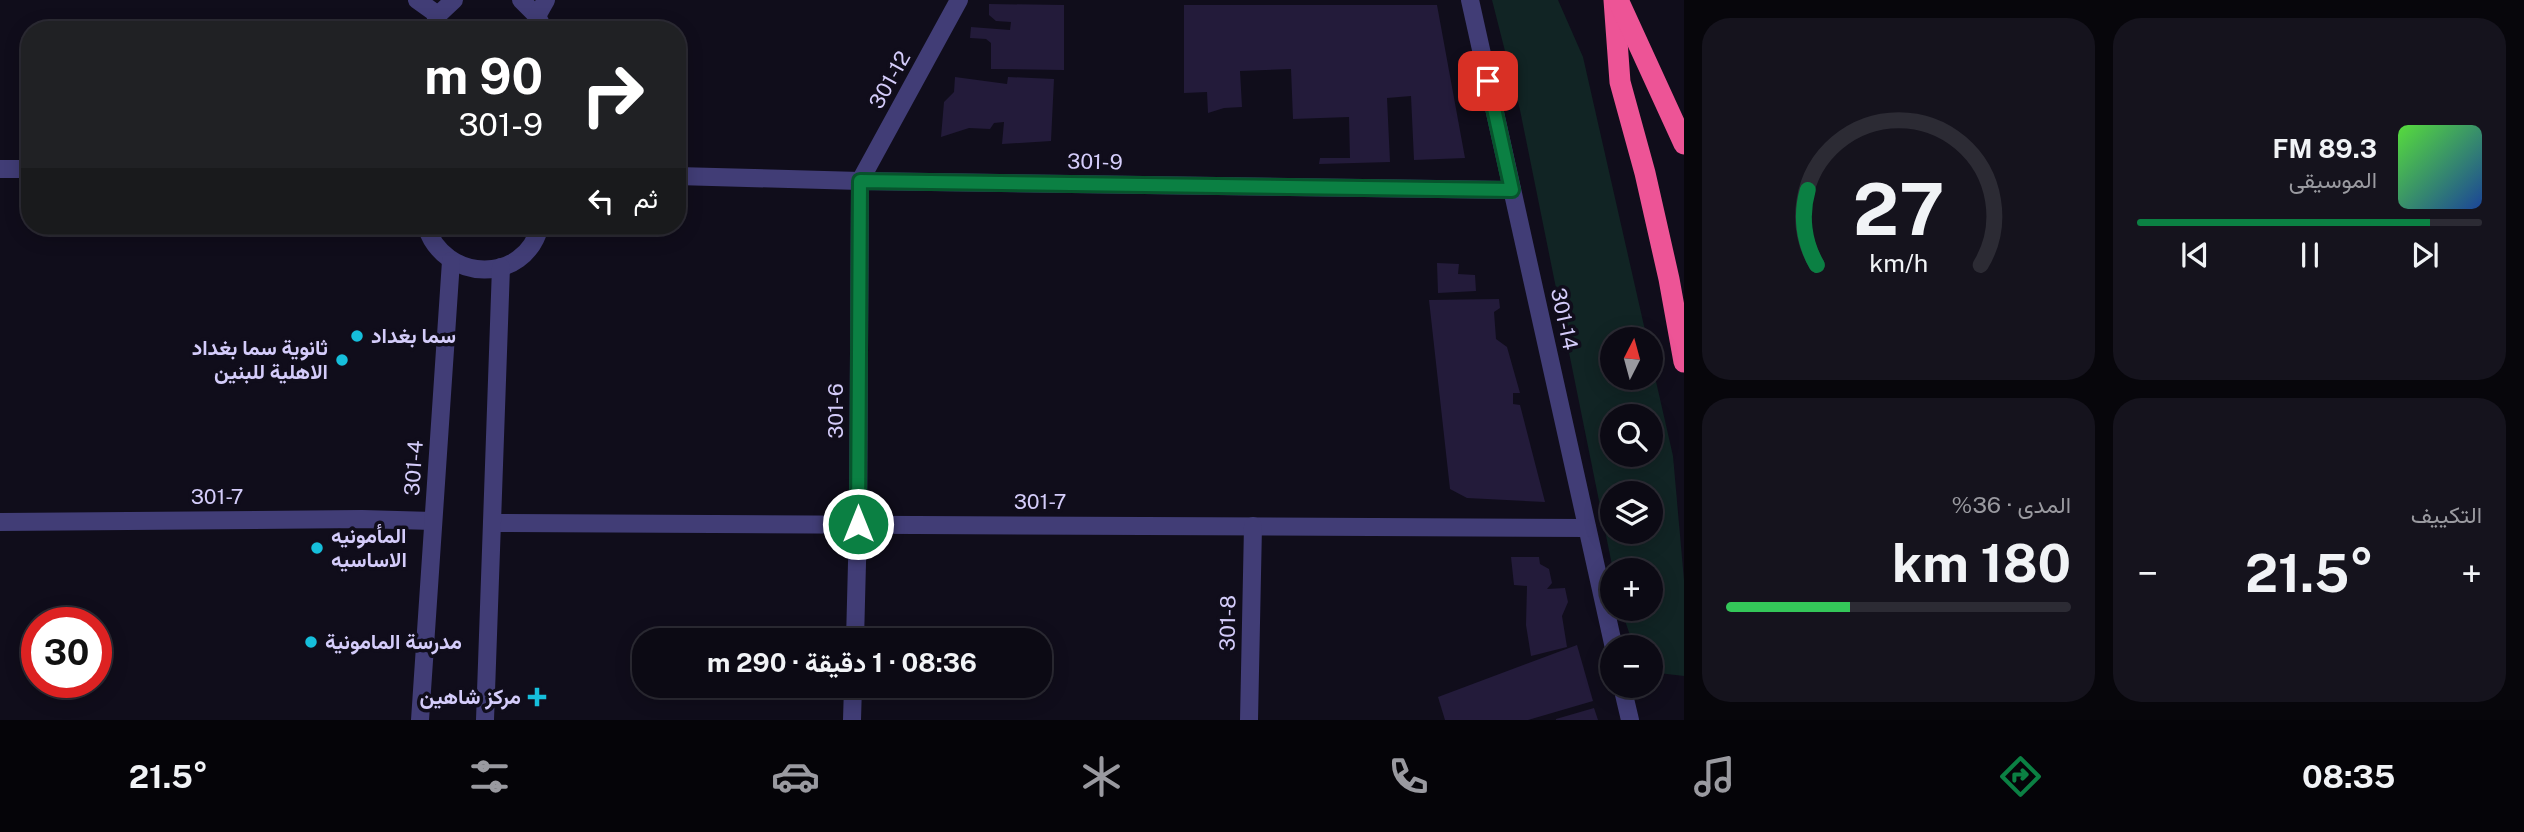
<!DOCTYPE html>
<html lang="ar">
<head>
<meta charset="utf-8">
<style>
  :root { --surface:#0c0a14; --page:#15131d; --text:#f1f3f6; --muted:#9a9aa0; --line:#2c2b34; --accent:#0b8043 }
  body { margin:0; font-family:"Public Sans",Vazirmatn,sans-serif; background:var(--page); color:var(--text); direction:rtl; height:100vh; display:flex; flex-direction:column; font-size:26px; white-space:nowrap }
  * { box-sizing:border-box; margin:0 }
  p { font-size:23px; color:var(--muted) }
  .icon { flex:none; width:38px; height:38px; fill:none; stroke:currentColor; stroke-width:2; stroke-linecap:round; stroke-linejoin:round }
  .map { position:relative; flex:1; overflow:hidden; direction:ltr }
  .details { display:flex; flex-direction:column; gap:18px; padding:18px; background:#07060b; width:840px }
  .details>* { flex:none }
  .hud { position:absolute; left:21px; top:21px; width:665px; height:214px; border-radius:28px; box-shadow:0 4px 18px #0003,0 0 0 2px var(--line); direction:rtl; background:#202124; color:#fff; overflow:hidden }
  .needle { width:46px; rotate:6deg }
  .tools { position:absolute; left:1600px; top:327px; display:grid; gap:14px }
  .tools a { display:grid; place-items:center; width:63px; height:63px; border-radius:50%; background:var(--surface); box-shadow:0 4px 18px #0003,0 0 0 2px var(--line); font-size:35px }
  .speed { position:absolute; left:21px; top:607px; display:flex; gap:14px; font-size:35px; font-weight:700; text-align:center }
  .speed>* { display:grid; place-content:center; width:91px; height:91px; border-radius:50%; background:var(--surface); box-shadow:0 4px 18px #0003,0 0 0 2px var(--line); line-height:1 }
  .speed .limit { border:10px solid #d22; background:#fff; color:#111 }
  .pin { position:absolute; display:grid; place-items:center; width:60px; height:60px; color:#fff; margin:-30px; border-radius:14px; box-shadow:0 4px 10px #0006 }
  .me { position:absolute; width:77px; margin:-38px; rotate:0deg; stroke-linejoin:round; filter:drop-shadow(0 0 5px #0008) }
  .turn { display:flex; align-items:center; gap:24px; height:147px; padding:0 28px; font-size:32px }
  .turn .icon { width:91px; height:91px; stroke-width:2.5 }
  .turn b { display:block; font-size:49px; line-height:60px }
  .then { display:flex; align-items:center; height:66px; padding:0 28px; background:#0003; gap:14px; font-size:26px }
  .big { font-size:52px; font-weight:700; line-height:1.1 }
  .details .widget { flex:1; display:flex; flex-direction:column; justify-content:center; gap:10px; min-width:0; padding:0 24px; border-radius:28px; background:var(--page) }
  .details .dial { align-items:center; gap:0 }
  .dial svg { height:182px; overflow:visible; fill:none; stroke:var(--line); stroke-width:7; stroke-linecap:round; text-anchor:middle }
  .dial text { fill:var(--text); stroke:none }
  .song { display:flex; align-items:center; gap:21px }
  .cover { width:84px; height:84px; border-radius:10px; background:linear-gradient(135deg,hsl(110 70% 55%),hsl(220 70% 35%)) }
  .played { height:7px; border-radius:4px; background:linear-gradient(90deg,var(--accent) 85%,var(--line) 85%) }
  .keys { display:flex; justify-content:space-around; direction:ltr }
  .heat { display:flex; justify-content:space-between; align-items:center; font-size:38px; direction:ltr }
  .charge { height:10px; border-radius:5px; background:linear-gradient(90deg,#34c759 36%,var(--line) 0) }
  .details .tiles { flex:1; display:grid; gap:18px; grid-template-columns:repeat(2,1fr) }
  .trip { position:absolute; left:632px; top:628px; width:420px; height:70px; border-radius:28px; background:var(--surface); box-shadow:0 4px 18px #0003,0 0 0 2px var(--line); font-weight:700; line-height:70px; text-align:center; direction:rtl }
  .tab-bar { display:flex; height:112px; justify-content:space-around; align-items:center; background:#050408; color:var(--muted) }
  .tab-bar .icon { width:49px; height:49px }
  .tab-bar .active { color:var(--accent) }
  .tab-bar b { font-size:32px; color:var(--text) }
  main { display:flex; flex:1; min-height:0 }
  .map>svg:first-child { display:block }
</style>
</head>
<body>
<main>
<section class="details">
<div class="tiles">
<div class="widget">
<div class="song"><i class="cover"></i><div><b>89.3 FM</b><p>الموسيقى</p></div></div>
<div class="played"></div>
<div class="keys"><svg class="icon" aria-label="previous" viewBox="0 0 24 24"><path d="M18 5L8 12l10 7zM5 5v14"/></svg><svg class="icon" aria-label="pause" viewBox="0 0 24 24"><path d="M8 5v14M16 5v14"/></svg><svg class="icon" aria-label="next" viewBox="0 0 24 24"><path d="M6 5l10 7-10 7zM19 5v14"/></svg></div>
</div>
<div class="widget dial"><svg viewBox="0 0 100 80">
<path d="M14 69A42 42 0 1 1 86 69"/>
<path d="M14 69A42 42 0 0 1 10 36" stroke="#0b8043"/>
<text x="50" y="56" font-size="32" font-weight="700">27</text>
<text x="50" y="72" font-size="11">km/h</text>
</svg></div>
<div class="widget"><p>التكييف</p>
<div class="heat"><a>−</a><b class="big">21.5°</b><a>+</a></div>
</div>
<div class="widget"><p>المدى · 36%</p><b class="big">180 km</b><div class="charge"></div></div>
</div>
</section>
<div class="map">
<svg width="1684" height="720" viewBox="0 0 1684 720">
  <rect width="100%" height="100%" fill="#100d1b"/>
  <g fill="#112424" fill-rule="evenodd">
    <path d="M1492 0H1558L1583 57 1647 339 1612 340V378H1650V355L1673 456 1684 580V676L1650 672V648L1634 647 1621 609H1650V570H1613L1520 110ZM1612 416H1650V455H1612ZM1612 494H1650V532H1612Z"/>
    <path d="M452 226H520C501 241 472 240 452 226Z"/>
  </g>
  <g fill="#231b3a">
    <polygon points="989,4 1064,5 1064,70 991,69 991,43 986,39 970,38 971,27 1010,30 1011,22 996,21 989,15"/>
    <polygon points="1184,5 1437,5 1465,158 1414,160 1411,96 1387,98 1390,162 1319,164 1320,158 1350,158 1349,117 1293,119 1291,69 1240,71 1242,107 1224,108 1208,113 1207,92 1184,93"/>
    <polygon points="955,77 1007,84 1008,77 1054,79 1051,141 1002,144 1004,122 994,123 990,129 969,128 941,137 944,102 954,92"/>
    <polygon points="1437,263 1459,264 1458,274 1475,275 1476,291 1438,293"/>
    <polygon points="1499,299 1500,308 1494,312 1496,339 1507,347 1520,393 1513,393 1513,404 1520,405 1545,502 1467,498 1450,489 1429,300"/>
    <polygon points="1511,557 1539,557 1540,564 1549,569 1552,583 1547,589 1565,588 1568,602 1562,616 1567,647 1531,656 1526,625 1527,586 1514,585"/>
    <polygon points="1577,645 1593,701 1528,720 1445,720 1438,697"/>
    <polygon points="1594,708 1598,720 1556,720 1556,719"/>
  </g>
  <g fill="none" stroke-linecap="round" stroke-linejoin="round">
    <g stroke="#413d76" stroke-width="18">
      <polyline points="417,0 438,15"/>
      <polyline points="521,0 537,16 544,30"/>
      <polyline points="1470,0 1614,648"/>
      <polyline points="537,16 546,0"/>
      <polyline points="432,30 438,15 454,0"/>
      <polyline points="0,169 30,169"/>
      <polyline points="677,176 860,181 1512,190"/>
      <path d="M426 226C444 283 525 285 540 226"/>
      <polyline points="0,522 362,519 433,521"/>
      <polyline points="492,523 1587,528"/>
      <polyline points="855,640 858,524 860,181 959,0"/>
      <polyline points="1622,686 1630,720"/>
      <polyline points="420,720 451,261"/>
      <polyline points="485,720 501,267"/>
      <polyline points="852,720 853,686"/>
      <polyline points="1249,720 1253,526"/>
    </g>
    <g stroke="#ed5496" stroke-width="21">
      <polyline points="1614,0 1620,82 1645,173 1669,279 1684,362"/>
      <polyline points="1619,2 1684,144"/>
    </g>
  </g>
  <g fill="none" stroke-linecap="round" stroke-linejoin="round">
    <defs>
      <polyline id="route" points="858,524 860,181 1512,190 1488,81"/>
    </defs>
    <use href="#route" stroke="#07532c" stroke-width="18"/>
    <use href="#route" stroke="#0b8043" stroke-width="12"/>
  </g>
  <g fill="#16bfdc" stroke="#100d1b" stroke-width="2.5">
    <circle cx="357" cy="336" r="7"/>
    <circle cx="342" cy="360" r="7"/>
    <circle cx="317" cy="548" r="7"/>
    <circle cx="311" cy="642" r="7"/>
    <path d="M533.5 686.5h7v7h7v7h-7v7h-7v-7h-7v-7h7z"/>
  </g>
  <g text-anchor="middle" stroke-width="7" stroke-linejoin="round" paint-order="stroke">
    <g font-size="21" fill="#d4ccfa" stroke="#100d1b">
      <text transform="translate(890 80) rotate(-61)" y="7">301-12</text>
      <text transform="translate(1095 162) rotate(1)" y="7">301-9</text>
      <text transform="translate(1564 319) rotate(78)" y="7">301-14</text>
      <text transform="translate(836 411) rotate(-90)" y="7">301-6</text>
      <text transform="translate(414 468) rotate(-86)" y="7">301-4</text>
      <text x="217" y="504">301-7</text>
      <text x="1040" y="509">301-7</text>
      <text transform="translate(1228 623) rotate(-89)" y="7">301-8</text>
    </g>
    <g font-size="21" font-weight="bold" fill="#d4ccfa" stroke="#100d1b" text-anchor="start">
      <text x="371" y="343">سما بغداد</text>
      <text x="328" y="355" text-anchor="end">ثانوية سما بغداد<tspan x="328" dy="24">الاهلية للبنين</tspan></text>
      <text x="331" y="543">المأمونيه<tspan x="331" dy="24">الاساسيه</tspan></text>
      <text x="325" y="649">مدرسة المامونية</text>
      <text x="521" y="704" text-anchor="end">مركز شاهين</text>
    </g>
  </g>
</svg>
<div class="tools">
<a><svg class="needle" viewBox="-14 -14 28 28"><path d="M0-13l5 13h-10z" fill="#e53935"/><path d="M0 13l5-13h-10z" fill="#9a9aa0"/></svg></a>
<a><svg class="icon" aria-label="search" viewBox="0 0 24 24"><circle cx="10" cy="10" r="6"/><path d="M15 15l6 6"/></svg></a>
<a><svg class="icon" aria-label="layers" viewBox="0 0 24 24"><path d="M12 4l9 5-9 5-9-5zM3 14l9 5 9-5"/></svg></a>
<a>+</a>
<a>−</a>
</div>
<div class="speed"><div class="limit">30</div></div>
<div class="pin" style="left:1488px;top:81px;background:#d93025"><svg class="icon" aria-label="arrive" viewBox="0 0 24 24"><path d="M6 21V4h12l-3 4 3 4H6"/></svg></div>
<svg class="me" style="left:858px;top:524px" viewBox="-20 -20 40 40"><circle r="17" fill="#0b8043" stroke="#fff" stroke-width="3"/><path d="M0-11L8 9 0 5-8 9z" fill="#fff"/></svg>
<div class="trip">08:36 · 1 دقيقة · 290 m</div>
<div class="hud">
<div class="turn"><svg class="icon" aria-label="right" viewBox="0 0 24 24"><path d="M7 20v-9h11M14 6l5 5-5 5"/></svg><div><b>90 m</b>301-9</div></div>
<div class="then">ثم<svg class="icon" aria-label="left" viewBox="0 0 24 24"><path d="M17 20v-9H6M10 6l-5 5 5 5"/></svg></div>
</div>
</div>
</main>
<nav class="tab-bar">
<b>08:35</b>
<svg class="icon active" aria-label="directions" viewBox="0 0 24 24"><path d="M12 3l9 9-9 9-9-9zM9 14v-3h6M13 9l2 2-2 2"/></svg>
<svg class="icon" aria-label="music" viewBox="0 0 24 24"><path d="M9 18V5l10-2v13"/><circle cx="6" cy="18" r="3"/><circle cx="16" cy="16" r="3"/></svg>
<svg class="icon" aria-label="phone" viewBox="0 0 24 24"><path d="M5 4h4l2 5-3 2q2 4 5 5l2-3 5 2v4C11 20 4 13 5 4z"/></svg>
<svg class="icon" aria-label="climate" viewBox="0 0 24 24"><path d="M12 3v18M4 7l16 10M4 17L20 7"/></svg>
<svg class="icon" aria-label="car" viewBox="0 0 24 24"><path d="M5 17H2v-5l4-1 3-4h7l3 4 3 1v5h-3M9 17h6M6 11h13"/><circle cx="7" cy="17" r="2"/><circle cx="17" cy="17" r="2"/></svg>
<svg class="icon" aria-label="filters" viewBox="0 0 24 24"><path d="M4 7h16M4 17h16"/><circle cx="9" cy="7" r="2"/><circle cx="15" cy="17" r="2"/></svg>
<b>21.5°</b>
</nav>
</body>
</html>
